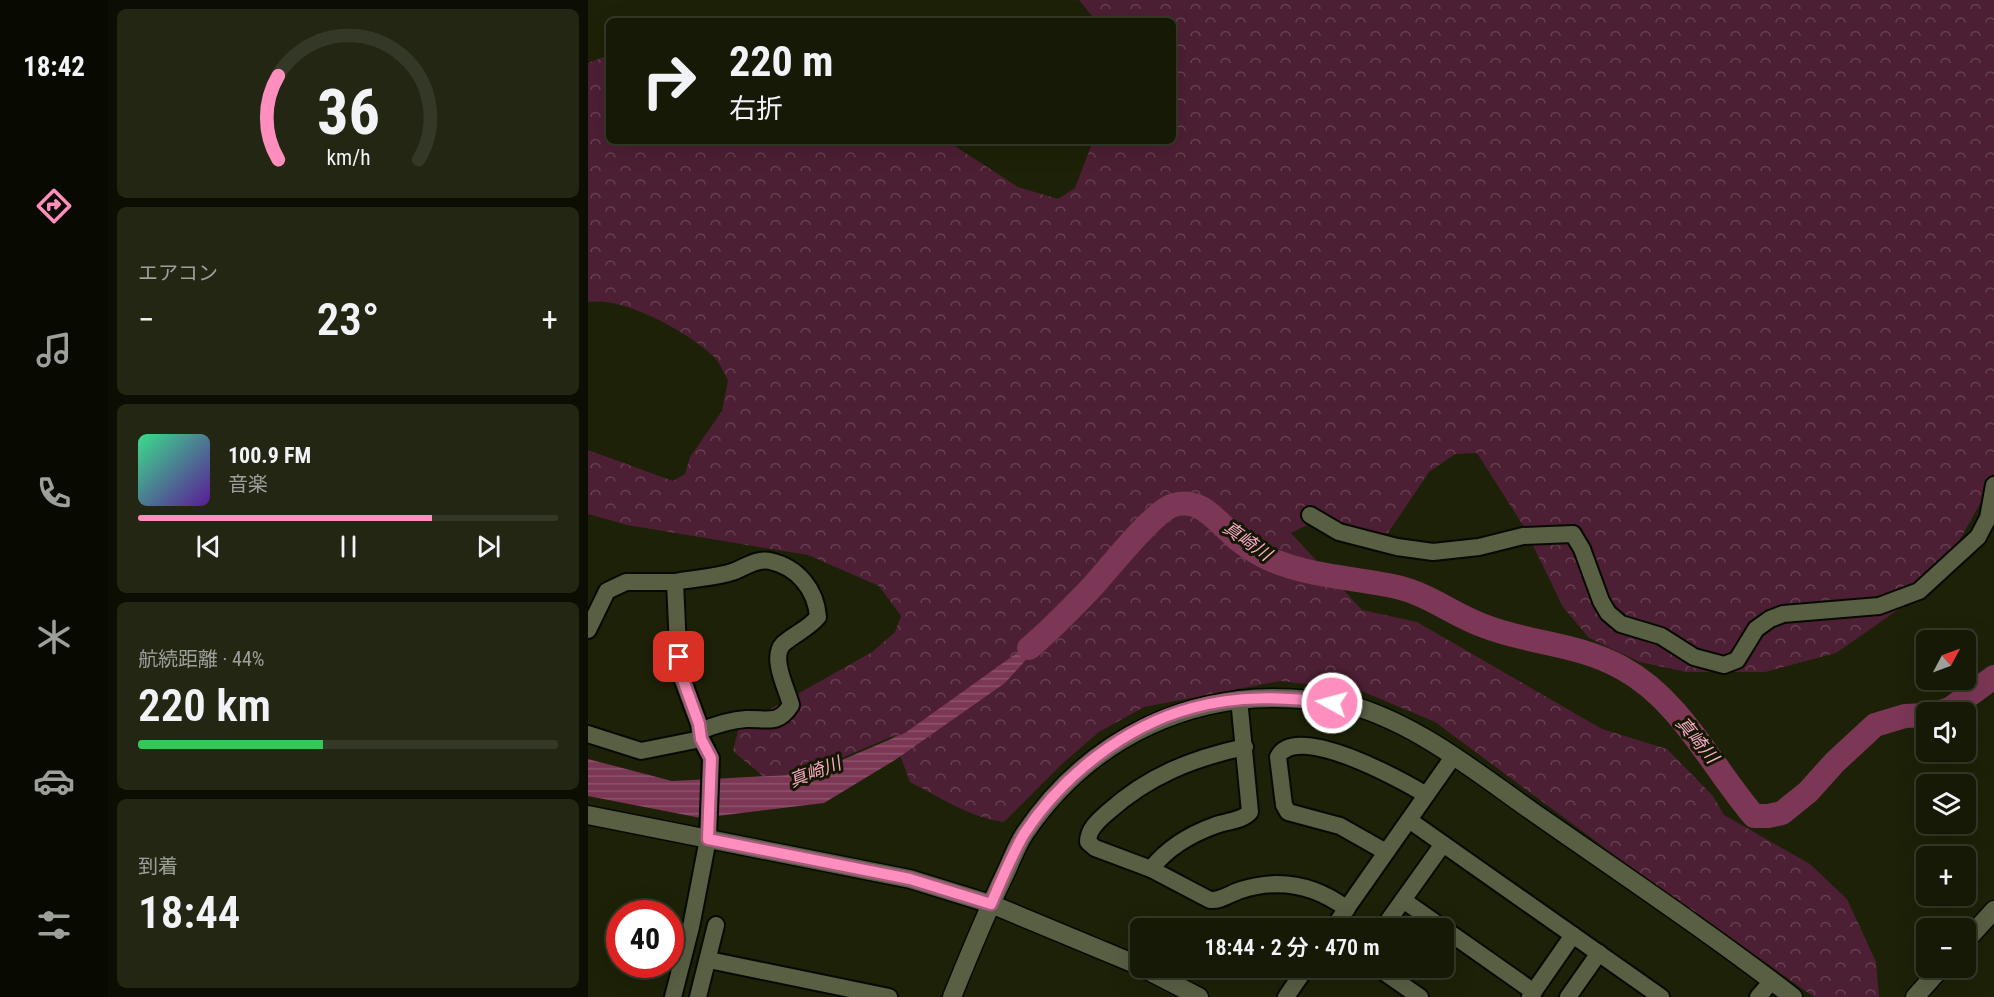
<!DOCTYPE html>
<html lang="ja">
<head>
<meta charset="utf-8">
<style>
  :root { --surface:#151905; --page:#222613; --text:#f1f3f6; --muted:#9da09a; --line:#343827; --accent:#fe8ebe }
  body { margin:0; font-family:"Roboto Condensed","Noto Sans JP",sans-serif; background:var(--page); color:var(--text); height:100vh; display:flex; flex-direction:column; font-size:22px; white-space:nowrap }
  * { box-sizing:border-box; margin:0 }
  p { font-size:20px; color:var(--muted) }
  .icon { flex:none; width:33px; height:33px; fill:none; stroke:currentColor; stroke-width:2; stroke-linecap:round; stroke-linejoin:round }
  .map { position:relative; flex:1; overflow:hidden }
  .side { display:flex; flex-direction:column; gap:9px; padding:9px; background:#0c0e03; width:480px }
  .side>* { flex:none }
  .banner { position:absolute; left:18px; top:18px; width:570px; height:126px; border-radius:9px; box-shadow:0 6px 24px #0002,0 0 0 2px var(--line); background:#151905; color:var(--text); overflow:hidden }
  .needle { width:39px; rotate:49deg }
  .controls { position:absolute; left:1328px; top:630px; display:grid; gap:12px }
  .controls a { display:grid; place-items:center; width:60px; height:60px; border-radius:9px; background:var(--surface); box-shadow:0 6px 24px #0002,0 0 0 2px var(--line); font-size:30px }
  .speed { position:absolute; left:18px; top:900px; display:flex; gap:12px; font-size:30px; font-weight:700; text-align:center }
  .speed>* { display:grid; place-content:center; width:78px; height:78px; border-radius:50%; background:var(--surface); box-shadow:0 6px 24px #0002,0 0 0 2px var(--line); line-height:1 }
  .speed .limit { border:9px solid #d22; background:#fff; color:#111 }
  .pin { position:absolute; display:grid; place-items:center; width:51px; height:51px; color:#fff; margin:-26px; border-radius:12px; box-shadow:0 3px 9px #0006 }
  .me { position:absolute; width:66px; margin:-33px; rotate:277deg; stroke-linejoin:round; filter:drop-shadow(0 0 4px #0008) }
  .turn { display:flex; align-items:center; gap:21px; height:126px; padding:0 24px; font-size:27px }
  .turn .icon { width:78px; height:78px; stroke-width:2.5 }
  .turn b { display:block; font-size:42px; line-height:51px }
  .big { font-size:45px; font-weight:600; line-height:1.1 }
  .side .tile { flex:1; display:flex; flex-direction:column; justify-content:center; gap:9px; min-width:0; padding:0 21px; border-radius:9px; background:var(--page) }
  .side .dial { align-items:center; gap:0 }
  .dial svg { height:156px; overflow:visible; fill:none; stroke:var(--line); stroke-width:7; stroke-linecap:round; text-anchor:middle }
  .dial text { fill:var(--text); stroke:none }
  .song { display:flex; align-items:center; gap:18px }
  .cover { width:72px; height:72px; border-radius:9px; background:linear-gradient(135deg,hsl(150 70% 55%),hsl(270 70% 35%)) }
  .played { height:6px; border-radius:3px; background:linear-gradient(90deg,var(--accent) 70%,var(--line) 70%) }
  .keys { display:flex; justify-content:space-around; direction:ltr }
  .heat { display:flex; justify-content:space-between; align-items:center; font-size:33px; direction:ltr }
  .charge { height:9px; border-radius:4px; background:linear-gradient(90deg,#34c759 44%,var(--line) 0) }
  .trip { position:absolute; left:542px; top:918px; width:324px; height:60px; border-radius:9px; background:var(--surface); box-shadow:0 6px 24px #0002,0 0 0 2px var(--line); font-weight:600; line-height:60px; text-align:center }
  main { display:flex; flex:1; min-height:0 }
  .tab-bar { display:flex; flex-direction:column; width:108px; justify-content:space-around; align-items:center; background:#080a02; color:var(--muted) }
  .tab-bar .icon { width:42px; height:42px }
  .tab-bar .selected { color:var(--accent) }
  .tab-bar b { font-size:27px; color:var(--text) }
  .map>svg:first-child { display:block }
</style>
</head>
<body>
<main>
<nav class="tab-bar">
<b>18:42</b>
<svg class="icon selected" aria-label="directions" viewBox="0 0 24 24"><path d="M12 3l9 9-9 9-9-9zM9 14v-3h6M13 9l2 2-2 2"/></svg>
<svg class="icon" aria-label="music" viewBox="0 0 24 24"><path d="M9 18V5l10-2v13"/><circle cx="6" cy="18" r="3"/><circle cx="16" cy="16" r="3"/></svg>
<svg class="icon" aria-label="phone" viewBox="0 0 24 24"><path d="M5 4h4l2 5-3 2q2 4 5 5l2-3 5 2v4C11 20 4 13 5 4z"/></svg>
<svg class="icon" aria-label="climate" viewBox="0 0 24 24"><path d="M12 3v18M4 7l16 10M4 17L20 7"/></svg>
<svg class="icon" aria-label="car" viewBox="0 0 24 24"><path d="M5 17H2v-5l4-1 3-4h7l3 4 3 1v5h-3M9 17h6M6 11h13"/><circle cx="7" cy="17" r="2"/><circle cx="17" cy="17" r="2"/></svg>
<svg class="icon" aria-label="filters" viewBox="0 0 24 24"><path d="M4 7h16M4 17h16"/><circle cx="9" cy="7" r="2"/><circle cx="15" cy="17" r="2"/></svg>
</nav>
<section class="side">
<div class="tile dial"><svg viewBox="0 0 100 80">
<path d="M14 69A42 42 0 1 1 86 69"/>
<path d="M14 69A42 42 0 0 1 14 26" stroke="#fe8ebe"/>
<text x="50" y="56" font-size="32" font-weight="700">36</text>
<text x="50" y="72" font-size="11">km/h</text>
</svg></div>
<div class="tile"><p>エアコン</p>
<div class="heat"><a>−</a><b class="big">23°</b><a>+</a></div>
</div>
<div class="tile">
<div class="song"><i class="cover"></i><div><b>100.9 FM</b><p>音楽</p></div></div>
<div class="played"></div>
<div class="keys"><svg class="icon" aria-label="previous" viewBox="0 0 24 24"><path d="M18 5L8 12l10 7zM5 5v14"/></svg><svg class="icon" aria-label="pause" viewBox="0 0 24 24"><path d="M8 5v14M16 5v14"/></svg><svg class="icon" aria-label="next" viewBox="0 0 24 24"><path d="M6 5l10 7-10 7zM19 5v14"/></svg></div>
</div>
<div class="tile"><p>航続距離 · 44%</p><b class="big">220 km</b><div class="charge"></div></div>
<div class="tile"><p>到着</p><b class="big">18:44</b></div>
</section>
<div class="map">
<svg width="1406" height="997" viewBox="0 0 1406 997">
  <defs>
    <pattern id="forest-crowns" width="20" height="18" patternUnits="userSpaceOnUse" patternTransform="scale(1.5)"><rect width="20" height="18" fill="#4d1f34"/><path d="M2 6a3 3 0 1 1 6 0M12 15a3 3 0 1 1 6 0" fill="none" stroke="#664051"/></pattern>
    <pattern id="water-rules" width="6" height="5" patternUnits="userSpaceOnUse" patternTransform="scale(1.5)"><rect width="6" height="5" fill="#7b3755"/><path d="M0 2.5h6" fill="none" stroke="#8e546d"/></pattern>
  </defs>
  <rect width="100%" height="100%" fill="#1c2107"/>
  <path fill="url(#forest-crowns)" d="M491 0H1406V479L1371 541 1324 600 1248 653 1177 672H1098L1052 662 1001 638 975 607 936 527 889 453 867 454 841 472 800 533 786 534 721 524 703 533 774 610 829 622 1014 729 1079 749 1125 796 1136 815 1222 864 1259 899 1288 962 1291 997H1226L1025 854 847 722 771 690 692 681 556 707 511 732 475 763 416 822C383 818 351 797 322 782L305 736 242 763 183 783 145 751 151 727 284 652 307 632 313 616 291 586 220 555 39 525 0 514V450L85 481 97 474 102 457 134 411 140 380C135 372 132 362 125 356 102 333 33 295 0 302V63L21 55V141H359L430 187 470 199 487 188 505 141H585V21H508Z"/>
  <polygon fill="url(#water-rules)" points="471,623 417,683 307,760 236,803 113,818 0,796 0,759 84,781 221,774 317,733"/>
  <g fill="none" stroke-linecap="round" stroke-linejoin="round">
    <g stroke="#7b3755" stroke-width="24">
      <path d="M441 648C463 630 483 609 503 588 519 571 566 510 586 505 613 497 628 521 646 536 657 546 675 557 689 562 727 577 769 578 809 587 840 594 866 615 896 626 942 644 989 643 1034 668 1093 700 1124 767 1166 816H1180L1194 813 1220 792 1247 762 1287 725 1317 716 1338 715"/>
      <polyline points="1352,712 1362,709 1406,677"/>
    </g>
    <defs>
      <g id="street">
        <polyline points="722,515 751,532 809,547 845,552 891,547 935,536 985,534 994,549 1013,601 1020,613 1033,624 1073,636 1106,657 1136,665 1149,660 1168,629 1182,619 1195,614 1291,606 1331,591 1390,537 1400,518 1406,485"/>
        <path d="M87 582C106 578 128 578 147 571 157 567 170 558 182 561 210 567 228 590 230 617 220 629 206 634 195 644 182 658 199 689 203 705 190 726 178 718 158 719 142 720 127 725 112 731"/>
        <polyline points="0,630 19,591 38,582 87,582 91,670 111,724 113,739 123,758 120,839 103,927 85,997"/>
        <polyline points="0,734 53,751 113,739"/>
        <path d="M657 747C605 758 560 776 520 812 511 820 500 829 500 842L507 848 563 869 622 900C633 901 643 893 653 890 691 878 727 885 759 909"/>
        <polyline points="821,820 1073,997"/>
        <path d="M798 852 752 826 700 812 696 805 690 757C707 721 816 781 838 795"/>
        <path d="M563 869C579 848 603 834 628 825 639 821 654 821 662 812L651 699"/>
        <polyline points="815,900 946,992"/>
        <polyline points="745,928 865,757"/>
        <polyline points="795,928 855,844"/>
        <polyline points="121,960 301,997"/>
        <polyline points="790,968 832,997"/>
        <polyline points="110,997 128,925"/>
        <polyline points="698,997 718,968"/>
        <polyline points="942,997 985,935"/>
        <polyline points="980,997 1011,953"/>
        <polyline points="1170,997 1184,981"/>
      </g>
      <g id="secondary">
        <polyline points="0,815 322,879 403,904 552,966"/>
        <polyline points="1377,942 1406,910"/>
        <polyline points="555,968 611,997"/>
        <path d="M364 997C381 955 398 913 418 872 424 859 429 845 437 833 502 737 607 687 723 700 736 702 753 702 766 706 838 728 899 781 961 823 1043 880 1126 936 1205 997"/>
        <polyline points="1327,997 1353,968"/>
      </g>
    </defs>
    <use href="#street" stroke="#070a00" stroke-width="20"/>
    <use href="#secondary" stroke="#070a00" stroke-width="21"/>
    <use href="#street" stroke="#585f43" stroke-width="16"/>
    <use href="#secondary" stroke="#585f43" stroke-width="18"/>
  </g>
  <g fill="none" stroke-linecap="round" stroke-linejoin="round">
    <defs>
      <path id="route" d="M91 657V669L111 724 113 739 123 758 120 839 322 879 403 904C413 881 423 856 436 834 474 776 537 726 604 708 650 695 697 697 744 703"/>
    </defs>
    <use href="#route" stroke="#a55c7c" stroke-width="15"/>
    <use href="#route" stroke="#fe8ebe" stroke-width="10"/>
  </g>
  <g text-anchor="middle" stroke-width="6" stroke-linejoin="round" paint-order="stroke">
    <g font-size="18" font-style="italic" fill="#fba9ca" stroke="#131801">
      <text transform="translate(659 541) rotate(35)" y="6">真崎川</text>
      <text transform="translate(1109 740) rotate(50)" y="6">真崎川</text>
      <text transform="translate(227 772) rotate(-21)" y="6">真崎川</text>
    </g>
  </g>
</svg>
<div class="controls">
<a><svg class="needle" viewBox="-14 -14 28 28"><path d="M0-13l5 13h-10z" fill="#e53935"/><path d="M0 13l5-13h-10z" fill="#9da09a"/></svg></a>
<a><svg class="icon" aria-label="sound" viewBox="0 0 24 24"><path d="M4 9h4l5-4v14l-5-4H4zM17 9q2 3 0 6"/></svg></a>
<a><svg class="icon" aria-label="layers" viewBox="0 0 24 24"><path d="M12 4l9 5-9 5-9-5zM3 14l9 5 9-5"/></svg></a>
<a>+</a>
<a>−</a>
</div>
<div class="speed"><div class="limit">40</div></div>
<div class="pin" style="left:91px;top:657px;background:#d93025"><svg class="icon" aria-label="arrive" viewBox="0 0 24 24"><path d="M6 21V4h12l-3 4 3 4H6"/></svg></div>
<svg class="me" style="left:744px;top:703px" viewBox="-20 -20 40 40"><circle r="17" fill="#fe8ebe" stroke="#fff" stroke-width="3"/><path d="M0-11L8 9 0 5-8 9z" fill="#fff"/></svg>
<div class="trip">18:44 · 2 分 · 470 m</div>
<div class="banner">
<div class="turn"><svg class="icon" aria-label="right" viewBox="0 0 24 24"><path d="M7 20v-9h11M14 6l5 5-5 5"/></svg><div><b>220 m</b>右折</div></div>
</div>
</div>
</main>
</body>
</html>
